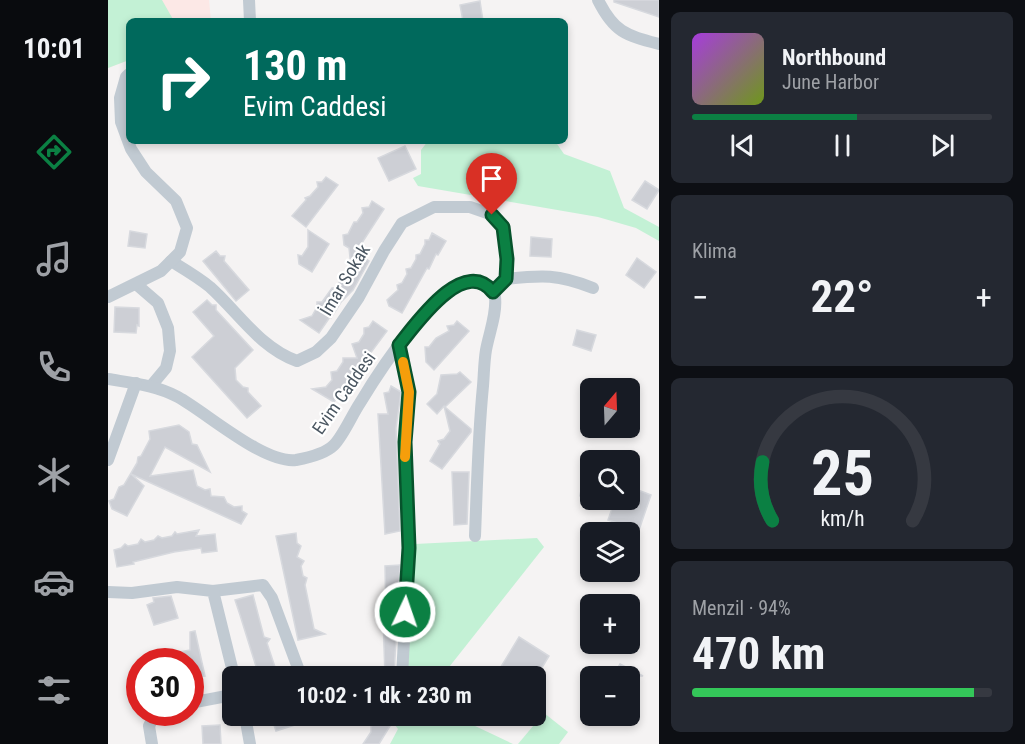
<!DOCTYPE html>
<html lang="tr">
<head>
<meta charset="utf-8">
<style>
  :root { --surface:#171b24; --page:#242831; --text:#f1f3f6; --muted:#9ea1a6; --line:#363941; --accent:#0b8043 }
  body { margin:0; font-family:"Roboto Condensed",sans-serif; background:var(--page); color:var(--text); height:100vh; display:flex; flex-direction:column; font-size:22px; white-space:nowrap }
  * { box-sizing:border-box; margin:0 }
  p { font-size:20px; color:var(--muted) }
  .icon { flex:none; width:33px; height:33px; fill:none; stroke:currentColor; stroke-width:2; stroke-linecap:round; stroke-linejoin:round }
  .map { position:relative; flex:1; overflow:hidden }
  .drawer { display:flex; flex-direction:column; gap:12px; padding:12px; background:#0d0f14; width:366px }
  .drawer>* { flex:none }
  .banner { position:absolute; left:18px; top:18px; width:442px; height:126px; border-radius:9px; box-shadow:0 3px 9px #0003; background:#00695c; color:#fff; overflow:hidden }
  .needle { width:39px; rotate:19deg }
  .controls { position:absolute; left:472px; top:378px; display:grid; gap:12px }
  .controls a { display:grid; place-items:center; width:60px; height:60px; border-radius:9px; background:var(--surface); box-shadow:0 3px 9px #0003; font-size:30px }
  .speed { position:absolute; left:18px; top:648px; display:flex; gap:12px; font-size:30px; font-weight:700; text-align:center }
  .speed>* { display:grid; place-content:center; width:78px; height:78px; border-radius:50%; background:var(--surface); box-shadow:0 3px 9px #0003; line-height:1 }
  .speed .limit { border:9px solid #d22; background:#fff; color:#111 }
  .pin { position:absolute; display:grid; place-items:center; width:51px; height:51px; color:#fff; margin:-62px -26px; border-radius:50% 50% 50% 0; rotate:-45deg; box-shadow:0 0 6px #0007 }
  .pin .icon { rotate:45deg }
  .me { position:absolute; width:66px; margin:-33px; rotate:3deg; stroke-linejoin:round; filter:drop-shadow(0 0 4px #0008) }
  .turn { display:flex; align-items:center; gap:21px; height:126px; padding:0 18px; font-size:27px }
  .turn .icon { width:78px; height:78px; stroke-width:2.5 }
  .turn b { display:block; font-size:42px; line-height:51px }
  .big { font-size:45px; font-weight:700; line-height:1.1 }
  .drawer .tile { flex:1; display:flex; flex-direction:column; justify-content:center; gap:9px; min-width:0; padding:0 21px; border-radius:9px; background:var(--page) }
  .drawer .dial { align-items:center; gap:0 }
  .dial svg { height:156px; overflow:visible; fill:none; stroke:var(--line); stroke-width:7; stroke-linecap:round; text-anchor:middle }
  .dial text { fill:var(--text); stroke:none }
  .song { display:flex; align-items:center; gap:18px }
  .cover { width:72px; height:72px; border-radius:9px; background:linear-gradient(135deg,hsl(280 70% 55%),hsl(80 70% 35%)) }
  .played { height:6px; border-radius:3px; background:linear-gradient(90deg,var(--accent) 55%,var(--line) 55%) }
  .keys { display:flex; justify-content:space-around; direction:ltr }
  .heat { display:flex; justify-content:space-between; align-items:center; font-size:33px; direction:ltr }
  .charge { height:9px; border-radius:4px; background:linear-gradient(90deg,#34c759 94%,var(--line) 0) }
  .trip { position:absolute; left:114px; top:666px; width:324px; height:60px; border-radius:9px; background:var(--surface); box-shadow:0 3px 9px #0003; font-weight:700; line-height:60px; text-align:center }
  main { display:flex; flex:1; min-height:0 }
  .tab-bar { display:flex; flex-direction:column; width:108px; justify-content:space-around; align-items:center; background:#090b0e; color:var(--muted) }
  .tab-bar .icon { width:42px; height:42px }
  .tab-bar .selected { color:var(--accent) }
  .tab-bar b { font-size:27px; color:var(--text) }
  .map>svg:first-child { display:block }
</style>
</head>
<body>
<main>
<nav class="tab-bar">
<b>10:01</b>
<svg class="icon selected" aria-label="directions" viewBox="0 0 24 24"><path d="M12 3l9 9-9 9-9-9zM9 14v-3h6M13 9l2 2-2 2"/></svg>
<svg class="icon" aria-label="music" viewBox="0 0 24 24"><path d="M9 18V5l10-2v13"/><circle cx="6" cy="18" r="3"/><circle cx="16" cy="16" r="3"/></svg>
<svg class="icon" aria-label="phone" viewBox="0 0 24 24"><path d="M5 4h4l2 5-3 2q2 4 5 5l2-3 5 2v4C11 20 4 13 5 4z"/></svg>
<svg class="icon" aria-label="climate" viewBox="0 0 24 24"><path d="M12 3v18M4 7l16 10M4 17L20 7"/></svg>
<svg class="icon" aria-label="car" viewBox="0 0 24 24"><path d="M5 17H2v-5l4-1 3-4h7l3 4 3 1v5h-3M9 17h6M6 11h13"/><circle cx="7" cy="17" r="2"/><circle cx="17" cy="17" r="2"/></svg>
<svg class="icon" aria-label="filters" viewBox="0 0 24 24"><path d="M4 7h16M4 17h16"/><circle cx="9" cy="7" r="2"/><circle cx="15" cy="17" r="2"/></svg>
</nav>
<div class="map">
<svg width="551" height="744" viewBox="0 0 551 744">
  <rect width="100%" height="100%" fill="#f5f3f3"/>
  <polygon fill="#fce8e6" points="0,0 101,0 103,21 21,21 21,60 0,68"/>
  <g fill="#c3f1d5">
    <polygon points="0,0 54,0 66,21 21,21 21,60 0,68"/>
    <polygon points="320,141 447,141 456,154 502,171 516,208 551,227 551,241 528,228 490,217 310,186 305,178 313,174 313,150"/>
    <polygon points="429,538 436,547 334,676 299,676 307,544"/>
    <polygon points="436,713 460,732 451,744 410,744"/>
    <polygon points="280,716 346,716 405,744 282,744 290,729"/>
  </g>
  <g fill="#cdcfd5" stroke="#d7d9de" stroke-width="1.5">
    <polygon points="506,0 551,0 551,17 506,2"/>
    <polygon points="372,1 375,21 355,21 352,5"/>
    <polygon points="297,146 308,169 281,181 270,158"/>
    <polygon points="218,177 230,185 198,227 184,216 198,200 197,198 202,196 210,187 209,182 214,182"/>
    <polygon points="537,181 551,190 539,209 524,200"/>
    <polygon points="264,201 276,209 248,252 261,261 245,290 233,302 223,318 222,317 211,333 192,320 204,316 209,307 209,302 214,302 224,288 227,288 243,267 241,248 236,245 235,235 240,234 246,222 249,222 255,213 254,208 261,207"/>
    <polygon points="200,230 221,244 204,272 191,264 190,255 194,256 200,247"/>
    <polygon points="22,231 39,234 37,248 20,246"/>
    <polygon points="324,233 338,241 330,255 328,254 321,269 319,268 294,313 281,306 279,300 290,290 289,285 294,283 299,274 298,269 303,268 308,259 308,255 312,254 317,244 317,240 321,240"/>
    <polygon points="423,237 444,239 443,257 422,256"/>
    <polygon points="108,251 112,256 117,256 116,261 141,290 128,301 95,261"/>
    <polygon points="529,258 548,272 536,288 518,275"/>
    <polygon points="99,300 104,305 108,305 108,310 145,350 127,368 128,380 135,387 140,388 140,392 153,406 139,418 84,357 106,336 85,312"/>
    <polygon points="7,307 31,308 31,326 29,325 28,333 6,332"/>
    <polygon points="265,321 279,331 226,402 204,389 218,387 224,380 223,372 229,371 235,362 235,358 249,358 244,344 251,342 256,334 256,328 261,327"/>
    <polygon points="349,321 361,331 326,370 318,362 317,347 321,347 328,338 341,331 339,326 346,325"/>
    <polygon points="469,330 488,335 483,351 465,345"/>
    <polygon points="352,372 363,382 337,407 363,429 363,432 334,469 322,461 332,444 330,441 336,439 342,431 336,406 329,414 319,404 329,394 333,375 349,374"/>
    <polygon points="283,386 293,392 288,428 292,531 277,534 270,414 280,414 276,393 281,392"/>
    <polygon points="71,425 81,432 84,444 89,445 102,472 57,447 42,476 85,470 89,486 97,490 102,489 103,496 116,497 119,503 126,507 134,506 134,511 139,514 133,524 23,474 36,486 19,516 4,509 1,501 6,499 11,487 16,485 29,463 30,457 33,456 42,439 41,431"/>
    <polygon points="477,466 483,467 483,498 472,496"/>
    <polygon points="344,472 361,472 359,524 346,525"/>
    <polygon points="522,487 543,495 531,530 500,520 507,500 522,500"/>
    <polygon points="91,530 88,536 107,534 109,551 94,553 93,548 66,552 25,562 26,564 9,567 6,550 13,548 17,544 20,546 30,544 33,539 37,542 46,540 50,536 54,538 64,536 67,532 69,534"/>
    <polygon points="188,533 189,543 193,546 189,557 196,561 193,566 195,576 199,578 197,585 206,629 217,634 190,640 168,536"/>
    <polygon points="292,565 286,676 277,676 275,617 278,617 277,566"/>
    <polygon points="145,595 156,637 162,639 159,643 170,676 151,676 132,615 127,600"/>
    <polygon points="63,596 70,618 46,625 39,605 46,602 45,598"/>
    <polygon points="87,631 97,676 82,678 82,662 50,662 50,656 82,650 82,632"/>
    <polygon points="411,637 441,656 429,676 401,676 391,670"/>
    <polygon points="512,664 535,676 505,676"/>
    <polygon points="163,716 181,716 193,723 168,731"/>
    <polygon points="270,719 282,726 271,744 255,744 263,732 263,726 266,725"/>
    <polygon points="112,725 113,744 95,744 94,726"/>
  </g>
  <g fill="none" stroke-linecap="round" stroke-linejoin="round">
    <g stroke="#c1cad2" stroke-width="12">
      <polyline points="141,0 142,21"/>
      <path d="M490 0C506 32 517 35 551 44"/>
      <path d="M63 261C76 269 90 277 102 287 130 312 152 348 189 361L208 352 223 338 251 297 276 251 294 223 326 207H362L385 215 395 227 399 259 398 279 385 292"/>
      <path d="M398 279C434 275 450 274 485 288"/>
      <polyline points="28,284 50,303 60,328 62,351 58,368 43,386"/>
      <polyline points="0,297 53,271 72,252 79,228 68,201 38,172 23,149 13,122 12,98 18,77 21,74"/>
      <polyline points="291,345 301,391 297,442 301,548 294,676"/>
      <path d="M0 379C24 383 48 385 70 397 99 413 156 464 188 460 199 458 217 454 226 445 235 436 244 415 252 403 270 373 330 279 367 282 375 282 386 288 387 297 389 314 381 333 378 350 376 362 376 374 375 386 370 436 369 486 367 536"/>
      <polyline points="0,460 28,383"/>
      <polyline points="105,591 155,585 164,598 193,676"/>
      <polyline points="0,592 24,593 69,587 105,591 126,676"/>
      <polyline points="82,703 124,695"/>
      <polyline points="137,716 142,744"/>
      <polyline points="44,744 41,726 48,712"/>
    </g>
  </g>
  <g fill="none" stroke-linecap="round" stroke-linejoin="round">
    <defs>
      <path id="route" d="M297 612 301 548 297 442 301 392 291 345C308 324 356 255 385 292L398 279 399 259 395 227 384 215"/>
    </defs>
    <use href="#route" stroke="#07532c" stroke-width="15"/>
    <use href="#route" stroke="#0b8043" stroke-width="10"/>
    <polyline stroke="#f59e0b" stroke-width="10" points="295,362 301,392 297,457"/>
  </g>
  <g text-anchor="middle" stroke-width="4.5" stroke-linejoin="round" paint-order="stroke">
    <g font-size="18" fill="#4a5661" stroke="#fff">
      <text transform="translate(237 280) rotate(-59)" y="6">İmar Sokak</text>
      <text transform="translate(236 393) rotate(-55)" y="6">Evim Caddesi</text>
    </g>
  </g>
</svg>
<div class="controls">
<a><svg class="needle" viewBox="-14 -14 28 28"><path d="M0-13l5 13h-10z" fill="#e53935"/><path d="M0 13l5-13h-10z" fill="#9ea1a6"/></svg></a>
<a><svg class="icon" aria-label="search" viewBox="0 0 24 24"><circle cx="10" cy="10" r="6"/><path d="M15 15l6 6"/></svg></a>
<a><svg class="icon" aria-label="layers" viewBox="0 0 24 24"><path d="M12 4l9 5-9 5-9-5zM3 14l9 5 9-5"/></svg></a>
<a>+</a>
<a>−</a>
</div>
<div class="speed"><div class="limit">30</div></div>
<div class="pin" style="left:384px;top:215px;background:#d93025"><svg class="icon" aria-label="arrive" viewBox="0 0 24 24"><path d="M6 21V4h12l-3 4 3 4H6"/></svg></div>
<svg class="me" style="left:297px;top:612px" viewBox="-20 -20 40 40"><circle r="17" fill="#0b8043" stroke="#fff" stroke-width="3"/><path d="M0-11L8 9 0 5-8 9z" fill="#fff"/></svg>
<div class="trip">10:02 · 1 dk · 230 m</div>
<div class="banner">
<div class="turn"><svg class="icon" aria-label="right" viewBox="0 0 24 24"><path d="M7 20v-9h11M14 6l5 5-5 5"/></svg><div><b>130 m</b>Evim Caddesi</div></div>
</div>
</div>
<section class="drawer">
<div class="tile">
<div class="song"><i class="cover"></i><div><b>Northbound</b><p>June Harbor</p></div></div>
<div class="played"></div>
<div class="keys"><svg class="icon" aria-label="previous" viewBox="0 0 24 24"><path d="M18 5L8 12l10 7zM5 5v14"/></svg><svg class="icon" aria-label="pause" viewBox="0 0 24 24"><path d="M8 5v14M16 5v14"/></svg><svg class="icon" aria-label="next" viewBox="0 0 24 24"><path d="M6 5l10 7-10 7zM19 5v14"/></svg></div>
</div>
<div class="tile"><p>Klima</p>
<div class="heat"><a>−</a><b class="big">22°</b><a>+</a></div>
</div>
<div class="tile dial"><svg viewBox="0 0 100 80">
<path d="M14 69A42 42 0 1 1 86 69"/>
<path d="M14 69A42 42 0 0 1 9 39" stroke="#0b8043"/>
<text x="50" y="56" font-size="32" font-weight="700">25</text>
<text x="50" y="72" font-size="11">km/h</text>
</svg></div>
<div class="tile"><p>Menzil · 94%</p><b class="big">470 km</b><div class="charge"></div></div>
</section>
</main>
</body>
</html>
